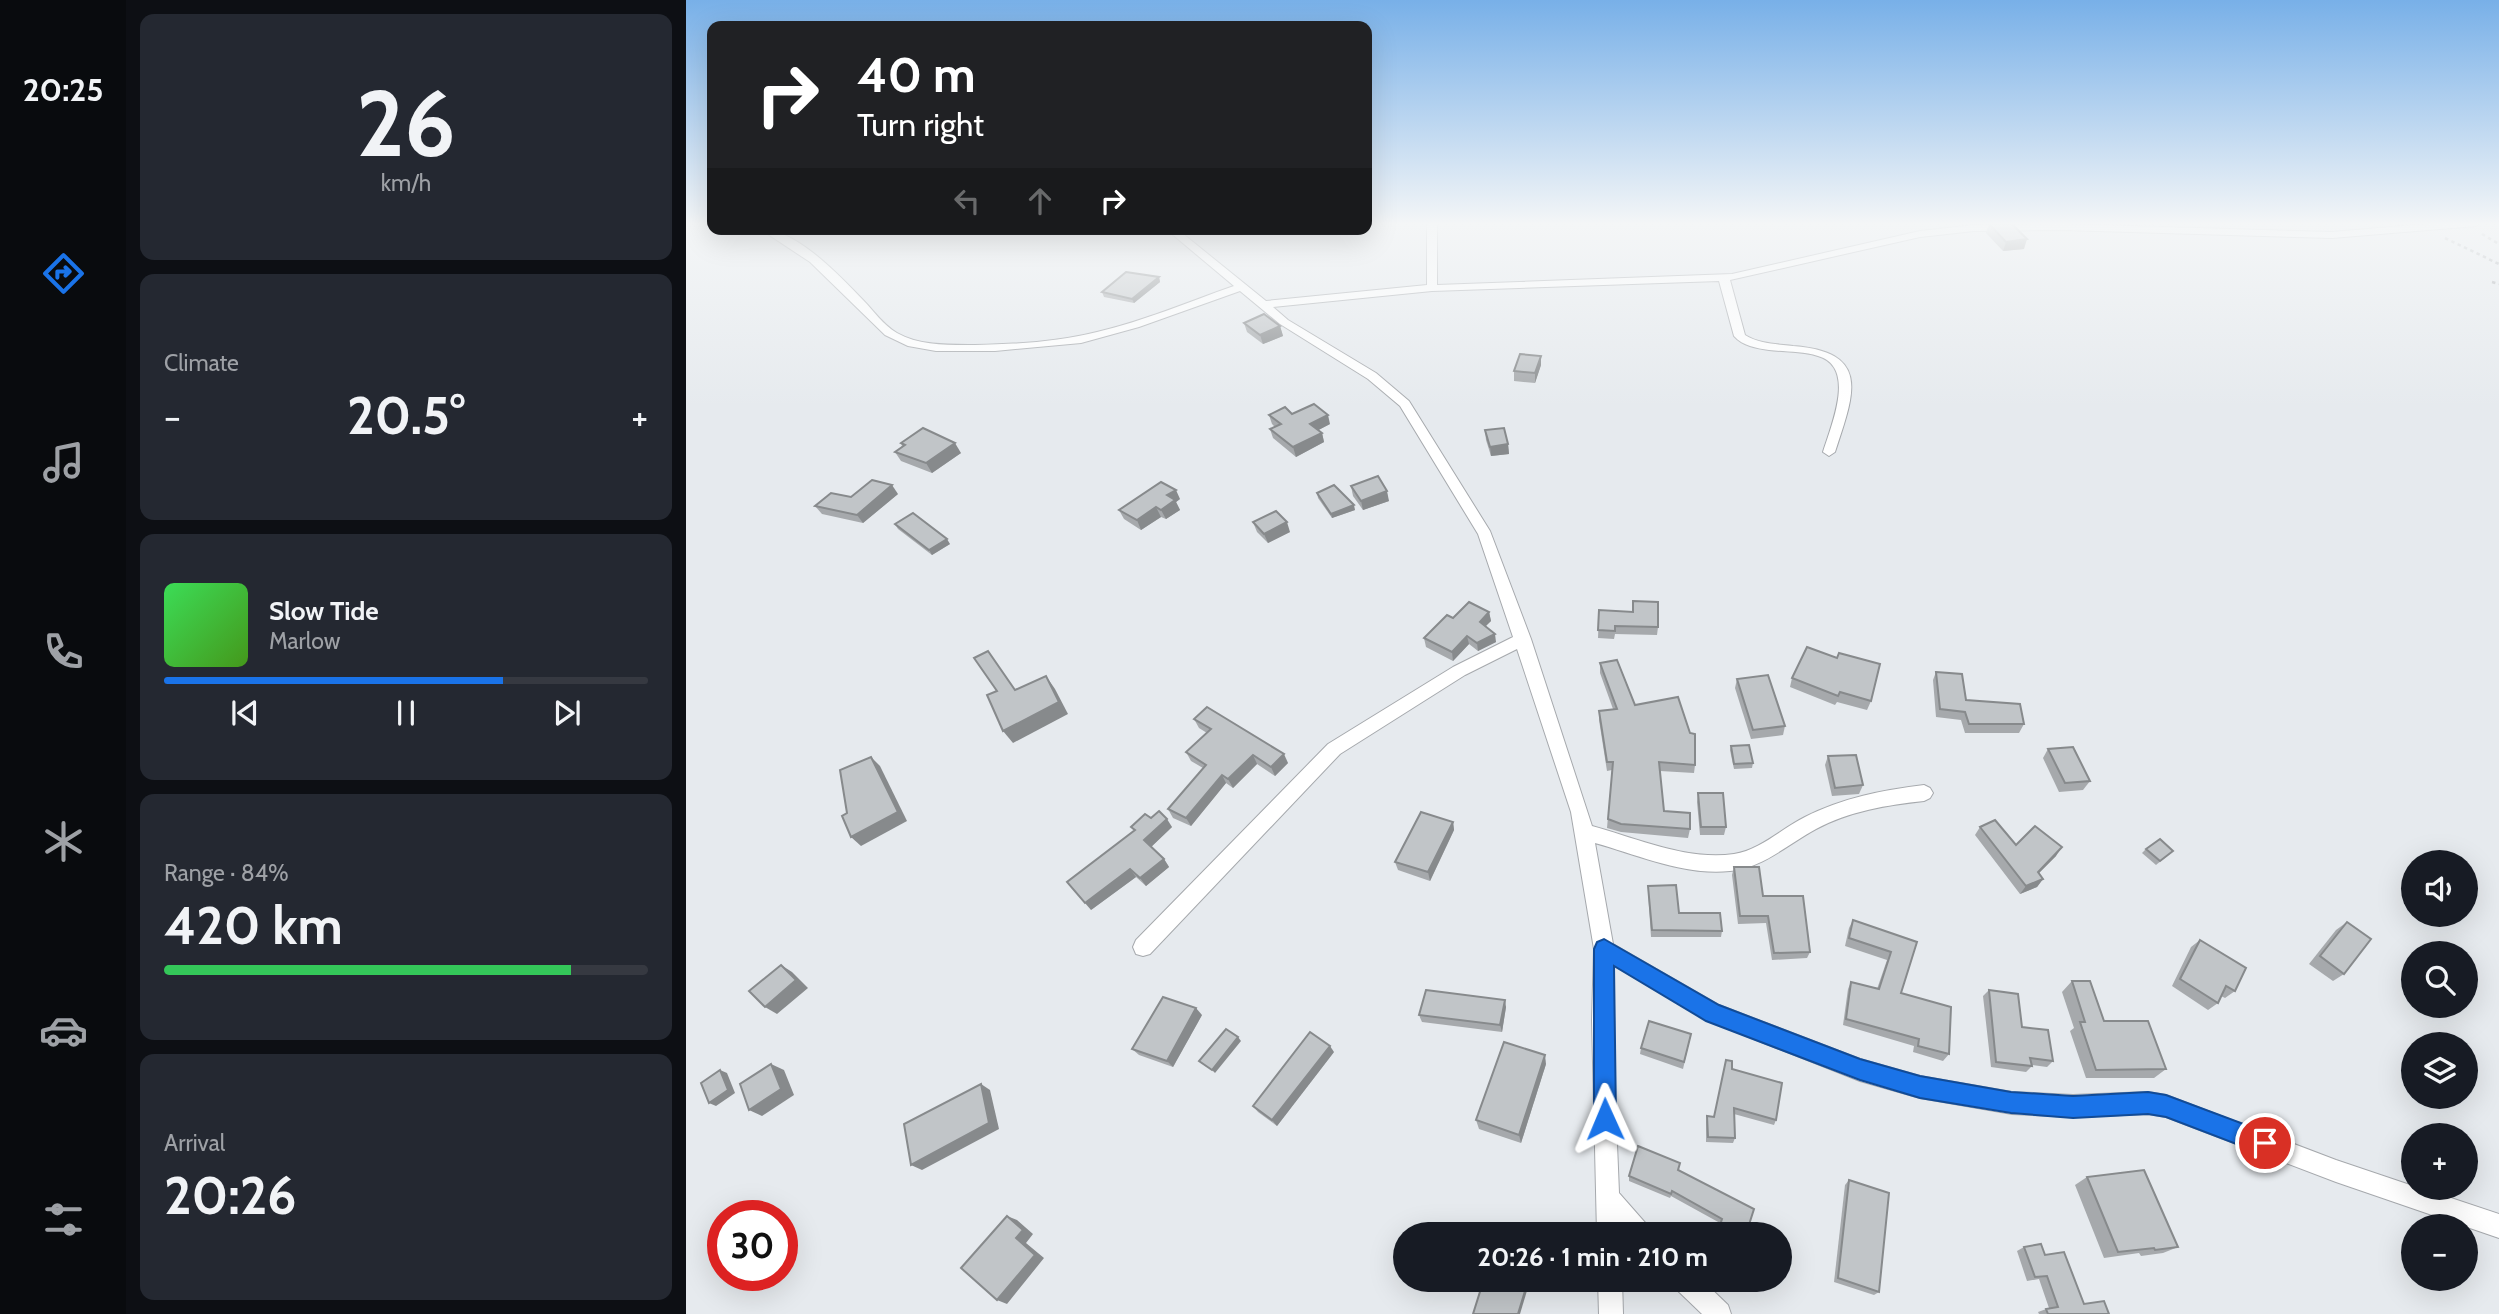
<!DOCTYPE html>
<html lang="en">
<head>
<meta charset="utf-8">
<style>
  :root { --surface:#171b24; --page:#242831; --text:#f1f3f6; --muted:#9ea1a6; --line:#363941; --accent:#1a73e8 }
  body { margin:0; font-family:Cabin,sans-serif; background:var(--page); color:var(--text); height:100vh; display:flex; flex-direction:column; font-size:26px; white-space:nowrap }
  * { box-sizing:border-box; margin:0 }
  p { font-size:23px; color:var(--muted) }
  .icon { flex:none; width:38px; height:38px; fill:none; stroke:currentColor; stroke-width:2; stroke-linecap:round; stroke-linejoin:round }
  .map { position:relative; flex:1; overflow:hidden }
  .drawer { display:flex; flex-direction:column; gap:14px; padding:14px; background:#0d0f14; width:560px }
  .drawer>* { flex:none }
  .top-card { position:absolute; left:21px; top:21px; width:665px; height:214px; border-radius:14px; box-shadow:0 7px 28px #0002; background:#202124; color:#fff; overflow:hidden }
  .fabs { position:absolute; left:1715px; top:850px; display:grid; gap:14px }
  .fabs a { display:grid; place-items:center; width:77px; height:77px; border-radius:50%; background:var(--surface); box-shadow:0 7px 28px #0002; font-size:35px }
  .speed { position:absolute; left:21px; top:1200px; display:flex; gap:14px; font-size:35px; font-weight:700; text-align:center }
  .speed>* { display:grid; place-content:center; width:91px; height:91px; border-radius:50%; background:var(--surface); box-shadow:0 7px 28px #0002; line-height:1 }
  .speed .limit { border:10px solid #d22; background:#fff; color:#111 }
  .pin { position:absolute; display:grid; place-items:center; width:60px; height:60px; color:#fff; margin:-30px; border:4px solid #fff; border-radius:50%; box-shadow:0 2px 7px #0007 }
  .me { position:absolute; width:77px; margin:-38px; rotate:359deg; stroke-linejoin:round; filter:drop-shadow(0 0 5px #0008) }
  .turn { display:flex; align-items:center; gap:24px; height:147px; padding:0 35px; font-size:32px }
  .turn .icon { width:91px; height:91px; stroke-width:2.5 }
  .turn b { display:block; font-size:49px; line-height:60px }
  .lanes { display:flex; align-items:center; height:66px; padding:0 35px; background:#0003; justify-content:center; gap:35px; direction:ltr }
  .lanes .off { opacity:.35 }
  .big { font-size:52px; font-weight:700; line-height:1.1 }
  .drawer .widget { flex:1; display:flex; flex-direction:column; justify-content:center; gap:10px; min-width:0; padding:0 24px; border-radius:14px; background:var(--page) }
  .drawer .dial { align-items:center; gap:0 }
  .dial b { font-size:91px; line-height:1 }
  .song { display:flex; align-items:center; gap:21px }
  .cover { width:84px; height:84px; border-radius:10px; background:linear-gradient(135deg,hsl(130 70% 55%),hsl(100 70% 35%)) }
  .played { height:7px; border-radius:4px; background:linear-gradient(90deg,var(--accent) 70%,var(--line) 70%) }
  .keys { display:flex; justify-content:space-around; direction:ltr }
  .heat { display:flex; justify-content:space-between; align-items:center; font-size:38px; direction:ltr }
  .charge { height:10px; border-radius:5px; background:linear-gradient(90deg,#34c759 84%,var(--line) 0) }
  .trip { position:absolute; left:707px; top:1222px; width:399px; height:70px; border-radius:35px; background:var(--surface); box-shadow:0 7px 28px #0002; font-weight:700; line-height:70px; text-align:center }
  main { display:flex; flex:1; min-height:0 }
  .tab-bar { display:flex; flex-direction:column; width:126px; justify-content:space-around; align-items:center; background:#090b0e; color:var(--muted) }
  .tab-bar .icon { width:49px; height:49px }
  .tab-bar .on { color:var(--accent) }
  .tab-bar b { font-size:32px; color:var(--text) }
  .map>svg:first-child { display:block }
</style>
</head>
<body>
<main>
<nav class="tab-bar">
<b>20:25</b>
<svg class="icon on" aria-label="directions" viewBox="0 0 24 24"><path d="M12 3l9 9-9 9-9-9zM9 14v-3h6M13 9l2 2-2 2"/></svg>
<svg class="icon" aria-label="music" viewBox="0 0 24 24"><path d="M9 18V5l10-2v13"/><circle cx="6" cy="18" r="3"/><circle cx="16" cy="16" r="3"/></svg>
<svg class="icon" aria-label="phone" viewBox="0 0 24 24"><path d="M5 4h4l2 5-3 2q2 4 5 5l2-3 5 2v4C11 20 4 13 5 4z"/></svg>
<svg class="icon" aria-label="climate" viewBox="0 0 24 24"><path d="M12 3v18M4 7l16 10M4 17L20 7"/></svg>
<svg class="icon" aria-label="car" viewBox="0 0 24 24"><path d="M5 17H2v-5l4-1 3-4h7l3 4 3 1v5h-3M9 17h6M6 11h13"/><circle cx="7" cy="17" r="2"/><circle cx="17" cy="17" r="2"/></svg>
<svg class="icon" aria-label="filters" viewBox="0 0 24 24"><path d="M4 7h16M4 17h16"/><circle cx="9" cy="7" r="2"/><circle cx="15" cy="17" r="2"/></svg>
</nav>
<section class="drawer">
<div class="widget dial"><b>26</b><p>km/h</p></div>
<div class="widget"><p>Climate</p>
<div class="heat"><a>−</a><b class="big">20.5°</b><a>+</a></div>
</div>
<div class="widget">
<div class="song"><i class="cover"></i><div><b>Slow Tide</b><p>Marlow</p></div></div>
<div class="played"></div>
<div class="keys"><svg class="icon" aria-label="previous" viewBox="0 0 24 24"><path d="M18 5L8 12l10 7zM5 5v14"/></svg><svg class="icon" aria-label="pause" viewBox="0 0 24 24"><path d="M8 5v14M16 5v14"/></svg><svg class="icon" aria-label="next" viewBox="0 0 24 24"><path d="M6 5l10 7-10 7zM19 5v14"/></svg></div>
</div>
<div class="widget"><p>Range · 84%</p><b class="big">420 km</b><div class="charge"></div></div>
<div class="widget"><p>Arrival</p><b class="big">20:26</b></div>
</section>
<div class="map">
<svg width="1813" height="1314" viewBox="0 0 1813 1314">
  <rect width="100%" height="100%" fill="#e6eaee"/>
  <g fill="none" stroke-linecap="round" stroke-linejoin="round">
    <defs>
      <g id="minor">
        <path d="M741 223H751V285L1046 274 1234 231 1288 225 1378 224 1646 232 1750 223H1795L1790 226 1646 238 1378 230 1288 231 1234 237 1044 280 1059 335C1073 344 1091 344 1107 346 1186 352 1168 394 1149 452L1143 456 1137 452C1145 426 1171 367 1132 356 1116 351 1099 352 1083 350 1070 348 1057 346 1048 336L1033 281 746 291 587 307 602 320 690 373 723 401 804 531 845 639 906 826C950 838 1001 861 1048 854 1074 850 1095 829 1119 817 1156 798 1197 790 1238 785L1244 788 1247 793 1244 798 1238 801C1201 805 1164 811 1130 829 1102 844 1077 868 1044 871 999 876 952 855 909 843L927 944 1033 1005 1174 1059 1234 1076 1326 1092 1387 1095 1462 1092 1480 1095 1650 1160 1727 1186V1188H1735L1813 1214V1238L1650 1182 1480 1117 1462 1114 1387 1117 1326 1114 1234 1098 1174 1081 1020 1020 927 965 926 1020 933 1193 962 1226 966 1234H938L935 1230V1234H911L906 1020 908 949 885 812 831 649 779 675 654 754 464 954 457 956 450 954 447 947 450 940 642 744 767 667 827 637 792 534 714 406 682 379 594 324 554 291 453 327 395 343 309 351H250L222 346 199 335 124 262 74 229C110 229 153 275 177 300 188 311 197 325 211 333 234 346 264 345 289 345 330 344 372 342 411 332 458 321 502 302 548 286L480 229H491L580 301 741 285Z"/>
        <polygon points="912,1279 936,1279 937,1314 913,1314"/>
        <polygon points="986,1279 1015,1279 1042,1305 1045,1314 1016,1314 989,1288"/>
      </g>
    </defs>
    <use href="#minor" stroke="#a6a9ad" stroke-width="2"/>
    <g stroke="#a1a4a7" stroke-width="2.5" stroke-dasharray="3.5 3.5" stroke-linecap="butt">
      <polyline points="1796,234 1813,244"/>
      <polyline points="1759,238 1813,264"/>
      <polyline points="1806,282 1813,284"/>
    </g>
    <use href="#minor" fill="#fff" fill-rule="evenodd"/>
  </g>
  <g fill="#a6a9ac">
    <polygon points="1303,224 1338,249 1317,251 1300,233"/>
    <polygon points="473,277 474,282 448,303 418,297 416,292"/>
    <polygon points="558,323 594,326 597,336 577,344 561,332"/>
    <polygon points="855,356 855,365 849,383 828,381 828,371"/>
    <polygon points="606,414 644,424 632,430 636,433 638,442 610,457 587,438 584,429 589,427 586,424 583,415"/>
    <polygon points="799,430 822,444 823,454 805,456 800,440"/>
    <polygon points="215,443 275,453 246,473 215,461 209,452 216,446"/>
    <polygon points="665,486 703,501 677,510 667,496"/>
    <polygon points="631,493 669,510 646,518 632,498"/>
    <polygon points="212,494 177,523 136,514 129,506 165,497"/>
    <polygon points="494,499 490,502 494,510 480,519 475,517 455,530 438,519 433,510"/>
    <polygon points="567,522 604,532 582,543 571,532"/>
    <polygon points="209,524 264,544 246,555 212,529"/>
    <polygon points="913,610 972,627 971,635 929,634 928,639 912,638"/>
    <polygon points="803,612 805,621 799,626 810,642 792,651 783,644 767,661 740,647 738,638 767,618"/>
    <polygon points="914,663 949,705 1009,765 1008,773 974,771 978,811 1004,829 1002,838 935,832 921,828 926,770 921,771 913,720 913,711 927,709 914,673"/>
    <polygon points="1250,672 1280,700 1338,724 1333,733 1279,733 1275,720 1250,717 1247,680"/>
    <polygon points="1106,678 1185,701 1181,710 1151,702 1149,705 1104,687"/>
    <polygon points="1051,679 1099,726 1097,735 1065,739 1049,688"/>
    <polygon points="508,719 602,763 589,776 571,764 547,788 540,783 505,826 487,818 482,809 517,768 505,761 500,752 521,733 513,728"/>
    <polygon points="1045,746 1067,763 1066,768 1048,769 1044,750"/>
    <polygon points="1362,749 1404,781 1397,790 1373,792 1357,758"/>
    <polygon points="1142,756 1177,785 1173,794 1146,796 1139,765"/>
    <polygon points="1012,793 1040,827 1038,835 1014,835 1011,802"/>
    <polygon points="465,818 486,827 465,847 478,859 483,867 460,886 450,877 405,910 448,831 445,827"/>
    <polygon points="767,822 768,830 744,881 712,870 709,862"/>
    <polygon points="1294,827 1330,845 1370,856 1353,873 1357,879 1351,887 1334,894 1289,835"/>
    <polygon points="1460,849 1487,851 1470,865 1456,853"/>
    <polygon points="1048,867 1077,896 1124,952 1121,958 1086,960 1080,923 1052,924 1046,875"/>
    <polygon points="962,886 993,913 1036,931 1035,937 965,937 962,892"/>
    <polygon points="1167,920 1231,942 1215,993 1263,1054 1257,1061 1227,1052 1228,1046 1157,1025 1162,989 1165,982 1191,989 1201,960 1159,946 1163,928"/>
    <polygon points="1661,922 1658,974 1647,981 1623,964 1650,930"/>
    <polygon points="1514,940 1549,991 1539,998 1535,996 1532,1003 1522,1010 1486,986 1505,947"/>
    <polygon points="1386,981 1418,1021 1480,1069 1468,1078 1400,1078 1384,1031 1388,1028 1376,992"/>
    <polygon points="1303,990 1367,1061 1361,1067 1346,1065 1346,1066 1340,1072 1305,1067 1297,996"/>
    <polygon points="820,1007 816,1032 736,1022 733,1015"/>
    <polygon points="516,1015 487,1067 453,1055 446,1049"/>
    <polygon points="1005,1034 997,1069 954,1054 955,1048"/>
    <polygon points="648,1052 591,1126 572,1112 567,1106"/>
    <polygon points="1040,1060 1090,1120 1088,1125 1048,1114 1049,1138 1047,1143 1020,1142 1020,1122 1021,1116 1028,1117"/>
    <polygon points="860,1064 835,1143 793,1129 790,1120"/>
    <polygon points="992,1170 1060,1234 1031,1234 1034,1223 985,1196 984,1198 943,1181 943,1176"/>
    <polygon points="1401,1177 1492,1247 1477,1253 1455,1256 1453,1253 1418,1258 1389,1185"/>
    <polygon points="1163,1180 1193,1292 1188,1295 1148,1282 1159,1185"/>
    <polygon points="1338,1247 1359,1255 1398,1304 1423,1314 1353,1314 1352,1312 1363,1308 1353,1279 1341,1281 1331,1251"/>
    <polygon points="1032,1279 1044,1279 1041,1284"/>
    <polygon points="1064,1279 1084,1279 1082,1285 1080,1288"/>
  </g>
  <g fill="#878a8c">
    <polygon points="1341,239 1338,249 1317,251 1320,242"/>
    <polygon points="473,277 474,282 448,303 446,299"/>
    <polygon points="594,326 597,336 577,344 574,335"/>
    <polygon points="855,356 855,365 849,383 849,373"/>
    <polygon points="642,415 644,424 627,433 624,424"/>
    <polygon points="636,433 638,442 610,457 607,447"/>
    <polygon points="269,443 275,453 246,473 240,463"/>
    <polygon points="822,444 823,454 805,456 804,447"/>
    <polygon points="206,485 212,494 177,523 171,515"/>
    <polygon points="490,490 494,499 490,502 494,510 480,519 475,510 481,495"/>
    <polygon points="701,491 703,501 677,510 675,501"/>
    <polygon points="668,505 669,510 646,518 645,514"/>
    <polygon points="470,507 475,517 455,530 451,520"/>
    <polygon points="601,522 604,532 582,543 578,534"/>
    <polygon points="261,539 264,544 246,555 243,550"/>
    <polygon points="803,612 805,621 795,631 794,622"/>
    <polygon points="809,634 810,642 792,651 791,643"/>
    <polygon points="781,636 783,644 767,661 766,652"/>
    <polygon points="360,676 369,689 382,714 327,743 317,731"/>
    <polygon points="598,754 602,763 589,776 585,767"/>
    <polygon points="567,755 571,764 547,788 542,779"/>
    <polygon points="185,757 194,766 221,821 175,846 165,837"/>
    <polygon points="536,775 540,783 505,826 500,818"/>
    <polygon points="481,819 486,827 464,848 458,840"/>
    <polygon points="767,822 768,830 744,881 742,872"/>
    <polygon points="1376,847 1370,856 1346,880 1352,872"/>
    <polygon points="478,859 483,867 460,886 454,878"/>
    <polygon points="444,869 450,877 405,910 399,903"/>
    <polygon points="1357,879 1351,887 1334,894 1340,886"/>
    <polygon points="95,965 106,972 122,988 91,1014 79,1007"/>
    <polygon points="819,1000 820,1007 816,1032 814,1025"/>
    <polygon points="510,1008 516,1015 487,1067 481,1061"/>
    <polygon points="552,1037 555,1041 529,1073 526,1070"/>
    <polygon points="644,1046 648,1052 591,1126 586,1120"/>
    <polygon points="859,1055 860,1064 835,1143 833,1135"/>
    <polygon points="85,1064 98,1070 108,1095 76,1116 63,1110"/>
    <polygon points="34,1070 41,1073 49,1093 30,1106 23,1103"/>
    <polygon points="295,1084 304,1090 313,1129 236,1170 225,1165"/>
    <polygon points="321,1216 331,1220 347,1234 340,1243 358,1258 321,1304 311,1300 330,1238"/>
    <polygon points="842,1281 843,1284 834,1314 832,1314"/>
  </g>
  <g fill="#c1c5c8" stroke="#878a8c" stroke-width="2">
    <polygon points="1303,224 1326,224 1341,239 1320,242"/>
    <polygon points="440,272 473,277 446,299 416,292"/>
    <polygon points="578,314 594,326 574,335 558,323"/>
    <polygon points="834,354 855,356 849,373 828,371"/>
    <polygon points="628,404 642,415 624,424 636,433 607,447 584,429 595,424 583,415 599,407 606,414"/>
    <polygon points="237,428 269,443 240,463 209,452 219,445 215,443"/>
    <polygon points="818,428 822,444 804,447 799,430"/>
    <polygon points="692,476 701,491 675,501 665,486"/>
    <polygon points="186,480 206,485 171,515 129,506 145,493 165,497"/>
    <polygon points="475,482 490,490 481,495 489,500 475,510 470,507 451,520 433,510"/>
    <polygon points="648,485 668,505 645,514 631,493"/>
    <polygon points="590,511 601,522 578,534 567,522"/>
    <polygon points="227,513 261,539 243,550 209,524"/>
    <polygon points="947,601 972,602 972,627 929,626 929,631 912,630 913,610 947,612"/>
    <polygon points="783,602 803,612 794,622 809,634 791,643 781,636 766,652 738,638 761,615 767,618"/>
    <polygon points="1121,647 1151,658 1153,653 1194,664 1185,701 1154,692 1152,696 1106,678"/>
    <polygon points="302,651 329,690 360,676 373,702 317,731 301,695 311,691 288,658"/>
    <polygon points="931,660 949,705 992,697 1004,733 1009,734 1009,765 973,762 978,811 1004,813 1004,829 935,824 922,819 927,762 921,762 913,711 931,709 914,663"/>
    <polygon points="1250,672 1276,674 1280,700 1334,704 1338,724 1283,724 1279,712 1254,709"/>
    <polygon points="1082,675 1099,726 1067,730 1051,679"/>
    <polygon points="521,707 598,754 585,767 567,755 542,779 536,775 500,818 482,809 520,765 500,752 525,729 508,719"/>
    <polygon points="1063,745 1067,763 1048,764 1045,746"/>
    <polygon points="1387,747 1404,781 1379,783 1362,749"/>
    <polygon points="1170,755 1177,785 1149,788 1142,756"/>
    <polygon points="185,757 212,812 165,837 156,816 161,813 154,770"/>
    <polygon points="1012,793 1037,793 1040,827 1015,827"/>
    <polygon points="473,811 481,819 458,840 478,859 454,878 444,869 399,903 381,882 449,830 445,827 459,814 465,818"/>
    <polygon points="735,812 767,822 742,872 709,862"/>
    <polygon points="1309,820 1330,845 1349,826 1376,847 1352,872 1357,879 1340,886 1294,827"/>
    <polygon points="1474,839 1487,851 1474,861 1460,849"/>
    <polygon points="1048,867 1073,867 1077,896 1117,896 1124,952 1088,953 1082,916 1054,916"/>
    <polygon points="990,885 993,913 1034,913 1036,931 966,930 962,886"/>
    <polygon points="1167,920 1231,942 1215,993 1265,1007 1263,1054 1232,1046 1233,1039 1160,1019 1165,982 1193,989 1205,952 1163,938"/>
    <polygon points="1661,922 1685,939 1658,974 1634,956"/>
    <polygon points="1514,940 1560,968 1549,991 1540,986 1532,1003 1494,979"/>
    <polygon points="95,965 110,980 79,1007 63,991"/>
    <polygon points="1386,981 1404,981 1418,1021 1462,1021 1480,1069 1410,1070 1394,1022 1399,1022"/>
    <polygon points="740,990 819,1000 814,1025 733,1015"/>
    <polygon points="1303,990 1332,994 1336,1027 1362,1030 1367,1061 1344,1058 1346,1066 1310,1062"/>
    <polygon points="477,997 510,1008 481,1061 446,1049"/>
    <polygon points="963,1021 1005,1034 998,1062 955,1048"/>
    <polygon points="540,1029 552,1037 526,1070 513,1061"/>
    <polygon points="624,1032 644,1046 586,1120 567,1106"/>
    <polygon points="818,1042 859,1055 833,1135 790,1120"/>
    <polygon points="1040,1060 1046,1061 1046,1069 1096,1083 1090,1120 1048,1108 1049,1138 1022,1137 1021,1116 1028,1117"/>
    <polygon points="85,1064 95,1089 63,1110 54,1084"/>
    <polygon points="34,1070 42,1090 23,1103 15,1083"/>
    <polygon points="295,1084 303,1123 225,1165 218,1124"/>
    <polygon points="952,1146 994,1163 992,1170 1068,1209 1060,1234 1031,1234 1036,1219 986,1191 985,1194 943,1176"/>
    <polygon points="1458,1170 1492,1247 1469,1250 1468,1248 1432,1252 1401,1177"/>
    <polygon points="1163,1180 1203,1193 1193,1292 1152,1278"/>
    <polygon points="321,1216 337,1230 330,1238 349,1255 311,1300 275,1268"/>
    <polygon points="1355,1244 1359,1255 1378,1252 1398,1304 1418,1301 1423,1314 1362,1314 1360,1309 1372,1307 1361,1276 1349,1277 1338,1247"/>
    <polygon points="798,1279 838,1279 842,1281 832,1314 787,1314"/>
    <polygon points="1072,1279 1084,1279 1082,1285"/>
  </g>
  <linearGradient id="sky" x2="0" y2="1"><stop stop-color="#78b0e8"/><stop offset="0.55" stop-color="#f4f6f7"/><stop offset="1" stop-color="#f4f6f7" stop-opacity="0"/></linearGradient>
  <rect width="1813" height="407" fill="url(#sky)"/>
  <polygon fill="#1a73e8" stroke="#114b97" stroke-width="2" points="918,939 1033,1005 1174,1059 1234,1076 1325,1092 1387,1096 1462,1092 1480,1095 1587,1135 1590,1143 1587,1151 1579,1155 1480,1117 1462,1114 1387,1118 1325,1113 1234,1098 1174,1080 1020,1021 928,966 930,1119 927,1126 919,1130 911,1126 908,1119 908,949 911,942"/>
</svg>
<div class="fabs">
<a><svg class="icon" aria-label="sound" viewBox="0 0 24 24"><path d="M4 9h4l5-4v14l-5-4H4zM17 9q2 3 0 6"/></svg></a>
<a><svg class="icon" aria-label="search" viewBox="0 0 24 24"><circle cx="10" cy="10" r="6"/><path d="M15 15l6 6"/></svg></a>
<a><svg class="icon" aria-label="layers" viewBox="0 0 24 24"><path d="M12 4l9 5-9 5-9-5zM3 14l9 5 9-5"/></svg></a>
<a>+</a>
<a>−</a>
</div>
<div class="speed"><div class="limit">30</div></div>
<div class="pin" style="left:1579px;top:1143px;background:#d93025"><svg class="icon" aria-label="arrive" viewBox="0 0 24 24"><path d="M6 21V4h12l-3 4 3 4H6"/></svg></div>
<svg class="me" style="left:919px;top:1119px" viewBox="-20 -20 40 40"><path d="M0-17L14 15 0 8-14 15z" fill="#1a73e8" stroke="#fff" stroke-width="4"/></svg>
<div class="trip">20:26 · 1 min · 210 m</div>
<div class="top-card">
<div class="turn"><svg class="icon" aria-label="right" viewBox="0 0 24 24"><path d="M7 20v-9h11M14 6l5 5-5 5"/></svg><div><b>40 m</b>Turn right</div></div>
<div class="lanes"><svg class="icon off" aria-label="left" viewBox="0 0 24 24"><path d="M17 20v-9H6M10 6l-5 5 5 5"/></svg><svg class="icon off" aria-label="ahead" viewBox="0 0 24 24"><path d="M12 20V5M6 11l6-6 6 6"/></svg><svg class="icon" aria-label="right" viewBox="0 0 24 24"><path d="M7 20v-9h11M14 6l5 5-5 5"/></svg></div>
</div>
</div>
</main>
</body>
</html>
